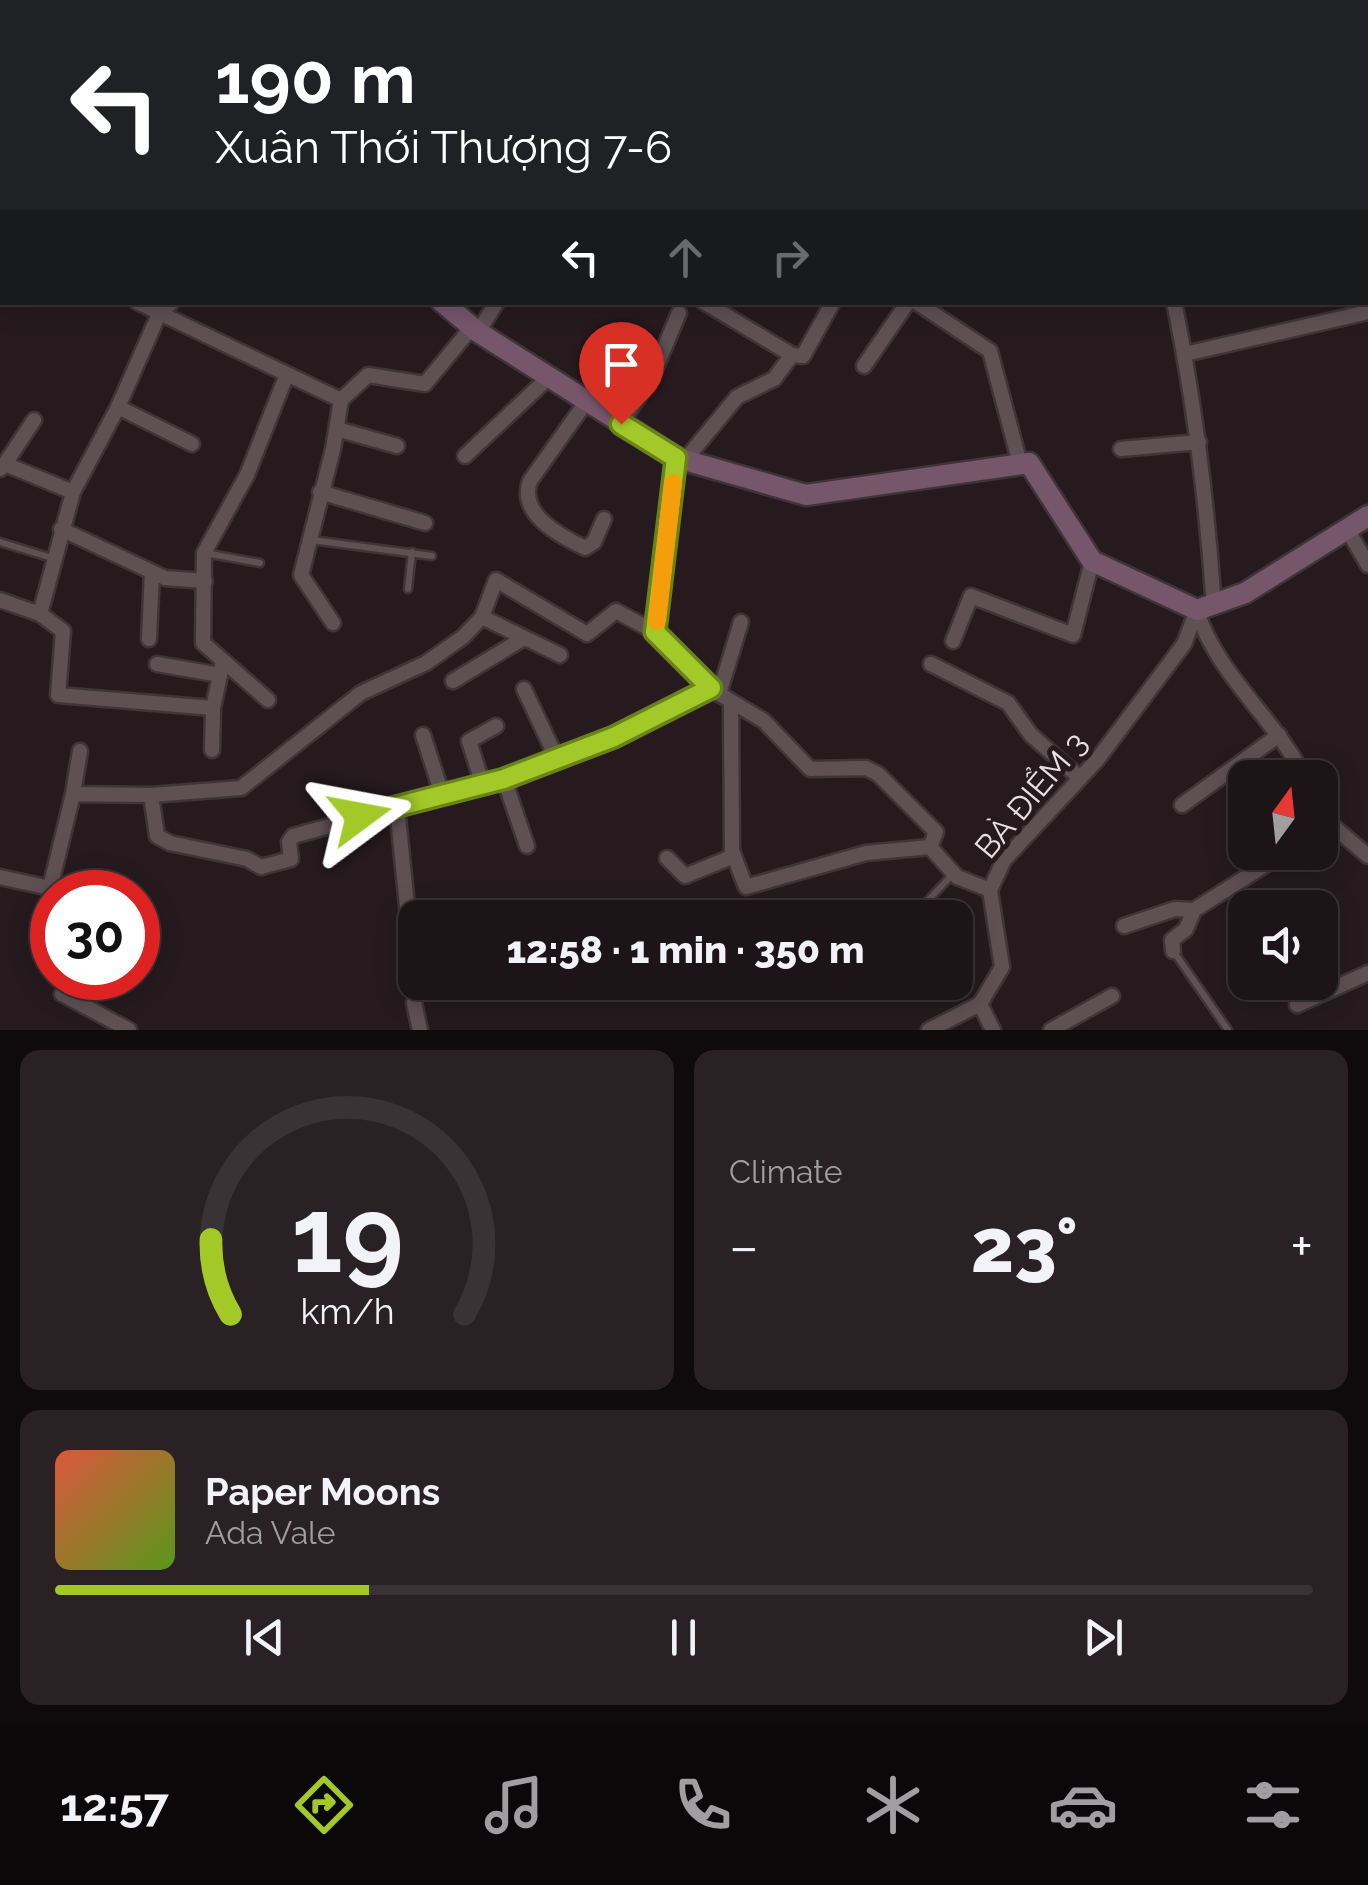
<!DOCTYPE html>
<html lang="en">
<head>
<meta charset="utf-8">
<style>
  :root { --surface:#1c1416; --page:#292123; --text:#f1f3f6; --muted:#a09ea1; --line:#3a3335; --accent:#a2c928 }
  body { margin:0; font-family:Raleway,sans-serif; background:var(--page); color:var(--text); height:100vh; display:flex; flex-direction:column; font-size:38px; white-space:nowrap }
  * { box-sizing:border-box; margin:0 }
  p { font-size:32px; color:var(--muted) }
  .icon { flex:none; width:55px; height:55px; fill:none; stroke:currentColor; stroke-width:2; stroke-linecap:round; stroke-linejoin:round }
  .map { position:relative; height:1030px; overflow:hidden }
  .panel { display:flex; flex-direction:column; gap:20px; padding:20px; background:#0f0b0c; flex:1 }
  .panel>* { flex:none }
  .top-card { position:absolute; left:0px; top:0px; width:1370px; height:305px; box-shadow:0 5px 25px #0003,0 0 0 2px var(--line); background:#202124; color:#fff; overflow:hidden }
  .needle { width:65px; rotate:15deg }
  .controls { position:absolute; left:1228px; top:760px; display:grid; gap:20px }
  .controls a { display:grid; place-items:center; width:110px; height:110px; border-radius:20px; background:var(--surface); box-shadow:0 5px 25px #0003,0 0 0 2px var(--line); font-size:50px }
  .speed { position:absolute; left:30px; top:870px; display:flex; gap:20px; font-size:50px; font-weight:700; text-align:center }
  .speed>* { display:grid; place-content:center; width:130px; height:130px; border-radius:50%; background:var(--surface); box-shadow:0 5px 25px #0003,0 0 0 2px var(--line); line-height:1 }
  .speed .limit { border:15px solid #d22; background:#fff; color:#111 }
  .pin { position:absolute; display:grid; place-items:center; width:85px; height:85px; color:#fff; margin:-102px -42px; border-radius:50% 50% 50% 0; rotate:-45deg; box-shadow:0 0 10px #0007 }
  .pin .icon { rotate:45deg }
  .me { position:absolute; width:110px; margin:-55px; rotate:77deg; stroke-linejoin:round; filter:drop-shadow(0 0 8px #0008) }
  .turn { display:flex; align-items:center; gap:35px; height:210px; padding:0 50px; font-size:45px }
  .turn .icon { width:130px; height:130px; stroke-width:2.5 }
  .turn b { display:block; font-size:70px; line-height:85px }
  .lanes { display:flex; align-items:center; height:95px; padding:0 50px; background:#0003; justify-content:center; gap:50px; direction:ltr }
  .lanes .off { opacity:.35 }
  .big { font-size:75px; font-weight:800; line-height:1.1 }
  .panel .tile { flex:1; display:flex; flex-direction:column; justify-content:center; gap:15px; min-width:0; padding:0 35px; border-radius:20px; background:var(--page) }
  .panel .dial { align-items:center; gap:0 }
  .dial svg { height:260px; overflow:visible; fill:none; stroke:var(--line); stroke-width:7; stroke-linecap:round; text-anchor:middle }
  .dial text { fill:var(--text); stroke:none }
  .song { display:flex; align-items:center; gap:30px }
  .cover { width:120px; height:120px; border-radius:15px; background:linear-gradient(135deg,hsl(10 70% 55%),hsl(90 70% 35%)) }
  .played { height:10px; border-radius:5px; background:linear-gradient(90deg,var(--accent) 25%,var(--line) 25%) }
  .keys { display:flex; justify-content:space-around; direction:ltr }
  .heat { display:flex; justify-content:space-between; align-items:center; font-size:55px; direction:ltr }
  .panel .tiles { flex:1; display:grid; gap:20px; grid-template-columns:1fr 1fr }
  .tile:last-child { grid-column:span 2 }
  .trip { position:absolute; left:398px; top:900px; width:575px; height:100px; border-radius:20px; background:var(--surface); box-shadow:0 5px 25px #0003,0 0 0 2px var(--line); font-weight:800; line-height:100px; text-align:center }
  .tab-bar { display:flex; height:160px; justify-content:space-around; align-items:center; background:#0b0809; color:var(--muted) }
  .tab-bar .icon { width:70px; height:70px }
  .tab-bar .on { color:var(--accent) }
  .tab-bar b { font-size:45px; color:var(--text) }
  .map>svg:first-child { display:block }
</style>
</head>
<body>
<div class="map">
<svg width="1368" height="1030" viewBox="0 0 1368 1030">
  <rect width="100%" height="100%" fill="#261a1e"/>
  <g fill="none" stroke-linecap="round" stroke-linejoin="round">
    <defs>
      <g id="lane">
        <polyline points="312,540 432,556"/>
        <polyline points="0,542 52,558"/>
        <polyline points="205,553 260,563"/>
        <polyline points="408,589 412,552"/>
        <polyline points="917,912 953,874"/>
        <polyline points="1174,952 1228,1030"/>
      </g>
      <g id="street">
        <polyline points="196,0 198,2"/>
        <polyline points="583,0 589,2"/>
        <polyline points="1134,0 1286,2"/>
        <polyline points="277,2 278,0"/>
        <polyline points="483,2 484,0"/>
        <polyline points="673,2 674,0"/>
        <polyline points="1005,2 1006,0"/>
        <polyline points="1305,2 1367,0"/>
        <polyline points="0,230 2,232"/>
        <polyline points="137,302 341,400 368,375 425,384 472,327"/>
        <polyline points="172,302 159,314 118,407 73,492 40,614 63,631 58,695 213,708"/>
        <polyline points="916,302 990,351 1020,464"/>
        <path d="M1174 302C1195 404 1207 504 1214 607"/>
        <polyline points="478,332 497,302"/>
        <polyline points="1185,354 1368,312"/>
        <polyline points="792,355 803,356 833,302"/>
        <polyline points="864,366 908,302"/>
        <path d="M586 402 530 481C518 514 560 536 585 548L594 542 604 519"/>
        <polyline points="118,407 192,444"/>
        <polyline points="621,423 651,379 679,313"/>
        <polyline points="337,429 397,446"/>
        <polyline points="1121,449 1199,442"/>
        <polyline points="465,456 548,378"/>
        <polyline points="677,458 655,632 711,689 764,721 810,769 866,768 878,774 936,832 930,847"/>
        <polyline points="685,460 737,397 774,379 792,355 704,302"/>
        <polyline points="5,464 34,420"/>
        <polyline points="0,469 5,464 73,492"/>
        <polyline points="320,492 425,523"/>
        <polyline points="61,529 165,578 205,581"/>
        <polyline points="1347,529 1368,565"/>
        <polyline points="0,600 40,614"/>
        <path d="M1197 611C1217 675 1275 718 1305 778"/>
        <polyline points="482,617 560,655"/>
        <polyline points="333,623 301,575 333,449 341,400"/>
        <polyline points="149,639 152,572"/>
        <polyline points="953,641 971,596 1073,635 1092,561"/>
        <polyline points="157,664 220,675"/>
        <polyline points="931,664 1008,703 1031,735 1080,778"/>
        <polyline points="453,681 524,638"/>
        <polyline points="524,689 557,759"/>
        <polyline points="719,694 741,622"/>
        <polyline points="268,700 203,643 204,553 247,475 287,374"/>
        <polyline points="731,705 732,851 746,887 866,853 930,847"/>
        <polyline points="423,735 443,797"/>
        <polyline points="212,750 213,708 223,661"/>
        <polyline points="504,779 527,846"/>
        <polyline points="483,785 469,741 496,726"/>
        <polyline points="73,794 80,751"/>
        <polyline points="151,795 157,836 170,843 247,859 261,867 291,859 289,842 293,836 504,779 614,737 711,689"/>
        <polyline points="1182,805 1279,735"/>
        <polyline points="397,807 408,916"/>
        <polyline points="1320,808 1327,821 1368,856"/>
        <polyline points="930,847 957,877 990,890"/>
        <polyline points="667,858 685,876 734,856"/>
        <polyline points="0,877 68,892"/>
        <polyline points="50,888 73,794 151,795 241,788 361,693 426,663 463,637 482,617 496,580 587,634 616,611 655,632"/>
        <polyline points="1124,926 1175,909 1194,910"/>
        <polyline points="1173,951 1172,940 1186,929 1194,910 1286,852"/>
        <polyline points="62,994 129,1030"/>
        <polyline points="414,1003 420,1030"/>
        <polyline points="980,1004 1002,967 990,890 1004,860 1097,760 1184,644 1197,610"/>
        <polyline points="980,1004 993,1030"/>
        <polyline points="1297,1005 1368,973"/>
        <polyline points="929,1030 980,1004"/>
        <polyline points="1051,1030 1112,996"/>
      </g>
      <g id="secondary">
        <polyline points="0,65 2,66"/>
        <polyline points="442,302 478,332 677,458 806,495 1029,463 1092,561 1197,610 1245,593 1368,516"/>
      </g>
    </defs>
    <use href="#lane" stroke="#3f3538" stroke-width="11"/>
    <use href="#street" stroke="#3f3538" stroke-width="19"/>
    <use href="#secondary" stroke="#3f3538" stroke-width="25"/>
    <use href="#lane" stroke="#5f5054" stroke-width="6"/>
    <use href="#street" stroke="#5f5054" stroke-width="14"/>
    <use href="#secondary" stroke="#76566b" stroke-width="20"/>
  </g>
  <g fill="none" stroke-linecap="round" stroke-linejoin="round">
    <defs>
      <polyline id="route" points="360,816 504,779 614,737 711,688 655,632 676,458 621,424"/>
    </defs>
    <use href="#route" stroke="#69831a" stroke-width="25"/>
    <use href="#route" stroke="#a2c928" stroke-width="18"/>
    <polyline stroke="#f59e0b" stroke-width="18" points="657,621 673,483"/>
  </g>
  <g text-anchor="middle" stroke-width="10" stroke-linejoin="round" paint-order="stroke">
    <g font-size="32" fill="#e9e0e2" stroke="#261a1e">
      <text transform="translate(1031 795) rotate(-50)" y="11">BÀ ĐIỂM 3</text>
    </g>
  </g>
</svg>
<div class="controls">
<a><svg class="needle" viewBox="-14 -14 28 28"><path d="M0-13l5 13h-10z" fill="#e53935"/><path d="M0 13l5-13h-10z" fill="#a09ea1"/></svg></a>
<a><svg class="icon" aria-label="sound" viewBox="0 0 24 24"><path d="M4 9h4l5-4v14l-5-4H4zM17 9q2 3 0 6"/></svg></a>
</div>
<div class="speed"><div class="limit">30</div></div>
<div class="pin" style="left:621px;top:424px;background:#d93025"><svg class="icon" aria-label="arrive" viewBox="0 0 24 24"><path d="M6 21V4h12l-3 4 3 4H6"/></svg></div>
<svg class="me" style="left:360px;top:816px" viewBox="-20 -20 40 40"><path d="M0-17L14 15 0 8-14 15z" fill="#a2c928" stroke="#fff" stroke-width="4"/></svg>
<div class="trip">12:58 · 1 min · 350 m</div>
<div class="top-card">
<div class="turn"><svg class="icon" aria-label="left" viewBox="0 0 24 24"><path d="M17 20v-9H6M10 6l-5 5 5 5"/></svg><div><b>190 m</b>Xuân Thới Thượng 7-6</div></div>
<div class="lanes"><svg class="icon" aria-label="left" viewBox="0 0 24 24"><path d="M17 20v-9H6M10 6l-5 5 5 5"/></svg><svg class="icon off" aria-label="ahead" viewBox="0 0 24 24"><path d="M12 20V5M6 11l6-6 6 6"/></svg><svg class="icon off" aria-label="right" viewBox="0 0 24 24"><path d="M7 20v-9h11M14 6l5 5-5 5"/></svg></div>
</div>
</div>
<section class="panel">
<div class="tiles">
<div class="tile dial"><svg viewBox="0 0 100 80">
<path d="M14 69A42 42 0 1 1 86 69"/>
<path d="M14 69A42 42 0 0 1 8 46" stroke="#a2c928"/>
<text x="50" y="56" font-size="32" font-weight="700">19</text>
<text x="50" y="72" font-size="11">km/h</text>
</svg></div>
<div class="tile"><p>Climate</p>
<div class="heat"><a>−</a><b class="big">23°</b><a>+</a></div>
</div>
<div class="tile">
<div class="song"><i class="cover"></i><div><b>Paper Moons</b><p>Ada Vale</p></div></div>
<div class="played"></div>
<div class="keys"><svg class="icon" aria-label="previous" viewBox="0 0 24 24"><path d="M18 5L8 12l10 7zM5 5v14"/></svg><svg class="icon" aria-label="pause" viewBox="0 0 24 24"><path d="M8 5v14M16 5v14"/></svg><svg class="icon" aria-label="next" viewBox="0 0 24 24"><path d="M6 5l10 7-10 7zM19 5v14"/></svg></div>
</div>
</div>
</section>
<nav class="tab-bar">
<b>12:57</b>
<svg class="icon on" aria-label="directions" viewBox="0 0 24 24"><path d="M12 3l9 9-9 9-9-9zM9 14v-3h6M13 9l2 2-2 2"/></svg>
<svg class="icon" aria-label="music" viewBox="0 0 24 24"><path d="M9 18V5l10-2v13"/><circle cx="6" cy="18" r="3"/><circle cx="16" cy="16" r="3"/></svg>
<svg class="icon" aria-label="phone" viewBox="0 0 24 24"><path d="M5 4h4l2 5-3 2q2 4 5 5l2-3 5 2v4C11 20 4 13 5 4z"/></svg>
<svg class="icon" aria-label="climate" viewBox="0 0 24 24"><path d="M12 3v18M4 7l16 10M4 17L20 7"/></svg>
<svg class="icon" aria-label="car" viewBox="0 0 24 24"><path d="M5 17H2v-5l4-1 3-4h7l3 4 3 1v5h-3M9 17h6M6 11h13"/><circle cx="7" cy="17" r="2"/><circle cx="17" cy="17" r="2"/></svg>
<svg class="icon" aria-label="filters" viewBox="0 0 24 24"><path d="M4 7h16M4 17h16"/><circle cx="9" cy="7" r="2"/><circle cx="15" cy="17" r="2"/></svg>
</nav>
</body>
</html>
